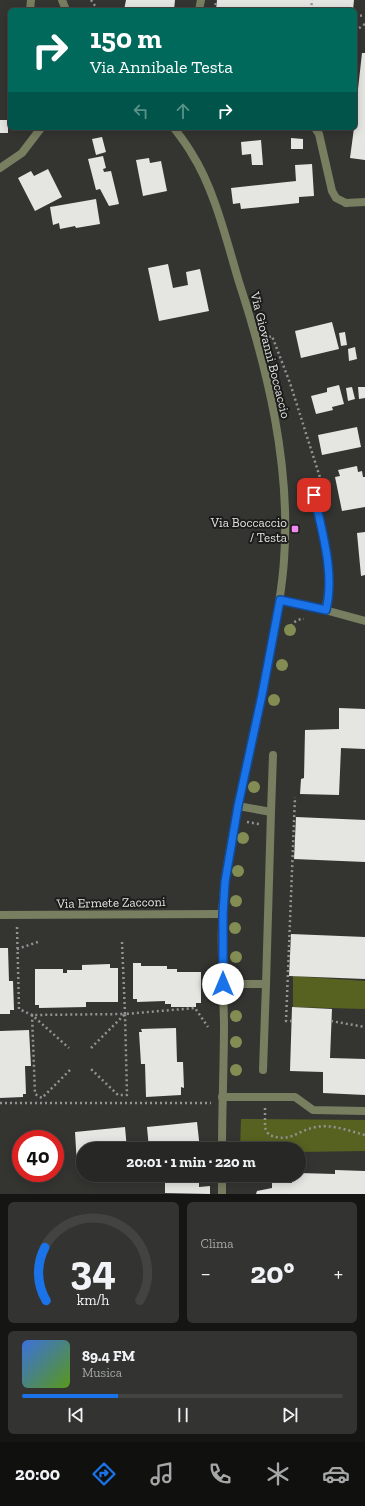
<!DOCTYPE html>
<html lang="it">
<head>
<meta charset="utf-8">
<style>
  :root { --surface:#272825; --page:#333432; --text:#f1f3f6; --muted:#a4a6a7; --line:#434442; --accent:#1a73e8 }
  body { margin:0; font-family:"Zilla Slab",serif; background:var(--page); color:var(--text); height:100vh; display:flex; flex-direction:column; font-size:15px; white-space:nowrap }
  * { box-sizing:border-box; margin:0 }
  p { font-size:13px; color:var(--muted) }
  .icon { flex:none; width:22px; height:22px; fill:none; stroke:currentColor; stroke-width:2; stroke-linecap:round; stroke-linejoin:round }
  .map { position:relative; height:1194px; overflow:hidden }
  .side { display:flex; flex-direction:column; gap:8px; padding:8px; background:#151614; flex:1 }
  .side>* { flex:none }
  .top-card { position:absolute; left:8px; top:8px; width:349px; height:122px; border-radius:6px; box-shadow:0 2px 10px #0003,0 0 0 1px var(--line); background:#00695c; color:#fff; overflow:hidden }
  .speed { position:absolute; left:12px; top:1130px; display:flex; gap:8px; font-size:20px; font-weight:700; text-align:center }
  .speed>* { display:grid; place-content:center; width:52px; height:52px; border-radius:50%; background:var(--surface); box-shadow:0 2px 10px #0003,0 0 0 1px var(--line); line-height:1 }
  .speed .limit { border:6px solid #d22; background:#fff; color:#111 }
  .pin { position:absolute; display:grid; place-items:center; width:34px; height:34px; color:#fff; margin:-17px; border-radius:8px; box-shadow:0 2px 6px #0006 }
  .me { position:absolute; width:44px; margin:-22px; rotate:0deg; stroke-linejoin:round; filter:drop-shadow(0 0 3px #0008) }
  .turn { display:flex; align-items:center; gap:14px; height:84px; padding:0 16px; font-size:18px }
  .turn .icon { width:52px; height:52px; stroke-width:2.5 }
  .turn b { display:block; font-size:28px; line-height:34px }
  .lanes { display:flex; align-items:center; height:38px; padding:0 16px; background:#0003; justify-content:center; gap:20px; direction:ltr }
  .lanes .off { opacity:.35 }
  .big { font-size:30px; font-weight:800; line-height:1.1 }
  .side .card { flex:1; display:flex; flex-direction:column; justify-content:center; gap:6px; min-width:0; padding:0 14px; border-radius:6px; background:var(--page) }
  .side .dial { align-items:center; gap:0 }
  .dial svg { height:104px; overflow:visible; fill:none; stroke:var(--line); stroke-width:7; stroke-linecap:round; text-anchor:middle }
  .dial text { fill:var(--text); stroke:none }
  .song { display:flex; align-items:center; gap:12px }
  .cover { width:48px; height:48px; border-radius:6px; background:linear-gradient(135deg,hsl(220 70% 55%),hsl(90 70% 35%)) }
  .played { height:4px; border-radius:2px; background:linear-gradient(90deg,var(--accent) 30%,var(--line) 30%) }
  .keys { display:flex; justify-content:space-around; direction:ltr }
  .heat { display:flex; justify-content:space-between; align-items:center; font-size:22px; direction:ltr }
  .side .tiles { flex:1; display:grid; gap:8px; grid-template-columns:1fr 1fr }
  .card:last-child { grid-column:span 2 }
  .trip { position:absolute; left:76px; top:1142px; width:230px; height:40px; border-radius:20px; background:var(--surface); box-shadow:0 2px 10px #0003,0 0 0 1px var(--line); font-weight:800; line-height:40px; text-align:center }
  .menu { display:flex; height:64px; justify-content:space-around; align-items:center; background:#10100f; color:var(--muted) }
  .menu .icon { width:28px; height:28px }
  .menu .selected { color:var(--accent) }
  .menu b { font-size:18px; color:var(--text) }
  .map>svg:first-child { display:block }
</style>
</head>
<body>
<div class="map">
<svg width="365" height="1194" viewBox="0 0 365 1194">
  <rect width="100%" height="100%" fill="#343531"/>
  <g fill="#576120">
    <polygon points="293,976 365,981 365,1009 293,1007"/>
    <polygon points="241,1119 365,1120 365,1151 299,1152 299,1149 240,1149"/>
  </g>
  <g fill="#e5e6e2">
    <polygon points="126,0 175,0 174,10 124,10"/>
    <polygon points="217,0 354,0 353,10 216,10"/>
    <polygon points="362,53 365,53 365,160 350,158 354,128 355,128 355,116"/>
    <rect x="0" y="120" width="8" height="13"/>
    <polygon points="102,137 106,152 96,155 92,139"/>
    <polygon points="291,138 303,139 303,149 291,149"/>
    <polygon points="261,140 263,165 252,165 251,154 242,155 241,142"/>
    <polygon points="103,156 106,168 103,169 104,172 111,171 119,204 109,206 100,189 96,190 88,159"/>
    <polygon points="149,158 150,163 161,161 167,191 143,196 136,160"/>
    <polygon points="312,164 314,196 299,197 299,203 241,209 240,203 233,204 231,188 296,181 295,165"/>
    <polygon points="48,169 62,197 35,211 18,178 31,171 34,176"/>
    <polygon points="96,199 100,224 76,228 75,226 60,229 59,223 53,225 50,207"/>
    <polygon points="168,264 173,288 188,285 186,272 200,269 209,311 159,321 148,268"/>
    <polygon points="332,322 339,349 301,358 295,331"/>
    <polygon points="345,332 347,345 341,346 339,333"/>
    <polygon points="355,347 357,359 349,361 348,349"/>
    <polygon points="339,385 344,404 332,407 333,410 316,414 311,396 327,392 327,388"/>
    <polygon points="352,387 355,399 348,401 346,388"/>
    <polygon points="358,387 365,387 365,398 359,399"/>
    <polygon points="357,427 361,447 322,455 318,435"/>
    <polygon points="357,466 358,472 362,471 363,477 365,477 365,507 342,511 335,477 340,476 338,470"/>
    <polygon points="365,532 365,575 361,576 357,533"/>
    <polygon points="339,708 365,709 365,749 341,748 339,795 300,794 301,779 304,778 305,730 339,729"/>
    <polygon points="296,817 365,820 365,862 294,859"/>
    <polygon points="291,934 365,937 365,979 289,976"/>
    <polygon points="0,948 8,948 9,981 13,981 14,1010 10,1010 10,1014 0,1014"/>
    <polygon points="133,963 141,963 141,966 167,966 167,969 177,969 177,972 201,972 201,1003 196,1003 196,1007 171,1007 171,1004 165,1004 165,1001 137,1002 137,999 133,999"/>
    <polygon points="110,964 110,968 118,968 118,1002 86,1002 86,1007 39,1008 39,1005 35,1005 35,969 63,969 63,973 67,973 67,970 82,970 82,965"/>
    <polygon points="292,1007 332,1009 330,1058 365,1059 365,1095 323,1093 323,1072 290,1071"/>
    <polygon points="176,1028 177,1062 183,1062 184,1088 181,1087 181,1095 146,1097 145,1064 141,1064 139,1032 142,1032 141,1029"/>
    <polygon points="29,1030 31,1066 25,1066 26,1094 23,1094 23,1097 0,1098 0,1031"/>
    <polygon points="197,1122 200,1149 149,1149 147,1127"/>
    <polygon points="125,1127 127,1149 83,1149 83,1165 77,1166 75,1132"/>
    <polygon points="335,1170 365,1171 365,1194 256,1194 257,1191 272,1188 272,1183 292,1183 291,1175 299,1175 299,1173 335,1174"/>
    <polygon points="199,1182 199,1187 210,1186 210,1194 165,1193 165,1183"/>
  </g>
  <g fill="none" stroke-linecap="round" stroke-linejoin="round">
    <g stroke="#939491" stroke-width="2.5" stroke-dasharray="2 3" stroke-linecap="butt">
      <polyline points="91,0 98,10"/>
      <polyline points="215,10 216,0"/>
      <polyline points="311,10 312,0"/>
      <polyline points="355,15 365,16"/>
      <polyline points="355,31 365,24"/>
      <polyline points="269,337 272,336 290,383 323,487"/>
      <path d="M288 630C292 624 296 619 304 619"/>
      <polyline points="247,822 259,824"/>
      <polyline points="17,927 19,1009 32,1015 69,1048"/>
      <polyline points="122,942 125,1014"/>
      <polyline points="17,949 38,942"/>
      <polyline points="292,1021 286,1021 295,797"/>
      <polyline points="331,1021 365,1027"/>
      <polyline points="91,1048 125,1014 195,1008 208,1027"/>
      <polyline points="70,1070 42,1098 35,1094 32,1015 125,1014 127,1095 118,1095 91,1069"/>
      <polyline points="0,1103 211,1103"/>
      <path d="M265 1108V1128L269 1135C291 1143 296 1131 316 1127 333 1124 349 1131 365 1135"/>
    </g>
    <g stroke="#787e60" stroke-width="8">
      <polyline points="346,203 365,202"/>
      <path d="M314 495C322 532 335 572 325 610"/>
      <polyline points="271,812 273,755"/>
      <polyline points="223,984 266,984 271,812 238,806"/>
      <polyline points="263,1070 266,984"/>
      <polyline points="222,1097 295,1097 313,1110 365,1111"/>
    </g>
    <g stroke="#787e60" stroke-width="8">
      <polyline points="30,10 31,0"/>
      <polyline points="199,10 201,0"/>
      <polyline points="315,128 319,134 332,191 336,198 346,203"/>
      <polyline points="0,168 22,153 41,128"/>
      <polyline points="280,600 325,610 365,621"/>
      <polyline points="0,915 223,914"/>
    </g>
    <g stroke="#787e60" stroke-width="8">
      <polyline points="62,0 66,10"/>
      <path d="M174 128C180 136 187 145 192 154 214 188 227 242 239 282 268 371 291 466 284 560 282 592 276 623 270 654 256 730 235 805 225 881 219 927 223 976 224 1023 224 1065 222 1107 222 1149"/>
      <polyline points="222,1175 222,1194"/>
    </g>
  </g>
  <g fill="#828c53">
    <circle cx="290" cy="630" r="6"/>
    <circle cx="282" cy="665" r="6"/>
    <circle cx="274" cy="700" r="6"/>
    <circle cx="254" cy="787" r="6"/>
    <circle cx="243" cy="838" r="6"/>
    <circle cx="238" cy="871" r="6"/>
    <circle cx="236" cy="901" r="6"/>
    <circle cx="235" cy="928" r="6"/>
    <circle cx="236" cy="957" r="6"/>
    <circle cx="236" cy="1016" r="6"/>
    <circle cx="236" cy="1042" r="6"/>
    <circle cx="236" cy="1070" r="6"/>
  </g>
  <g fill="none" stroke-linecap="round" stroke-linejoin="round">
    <defs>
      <path id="route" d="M223 984V914L225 882 238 806 262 695 280 600 326 610C335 573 322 532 314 495"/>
    </defs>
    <use href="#route" stroke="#114b97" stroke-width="10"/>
    <use href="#route" stroke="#1a73e8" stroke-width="7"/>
  </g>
  <rect fill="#f38af2" stroke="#1c1c1a" stroke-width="1.5" x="291" y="525" width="8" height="8" rx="2"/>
  <g text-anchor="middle" stroke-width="4" stroke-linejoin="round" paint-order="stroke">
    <g font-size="13" fill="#e3e4e2" stroke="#1c1c1a">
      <text transform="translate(271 355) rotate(76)" y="5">Via Giovanni Boccaccio</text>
      <text transform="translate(111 902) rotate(-1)" y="5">Via Ermete Zacconi</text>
    </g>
    <g font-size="13" fill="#e3e4e2" stroke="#1c1c1a" text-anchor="end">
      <text x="287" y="527">Via Boccaccio<tspan x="287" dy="15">/ Testa</tspan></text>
    </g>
  </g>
</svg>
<div class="speed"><div class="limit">40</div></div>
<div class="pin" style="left:314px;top:495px;background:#d93025"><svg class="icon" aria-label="arrive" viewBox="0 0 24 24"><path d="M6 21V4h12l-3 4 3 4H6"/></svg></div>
<svg class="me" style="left:223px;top:984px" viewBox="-20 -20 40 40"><circle r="19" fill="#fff"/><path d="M0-13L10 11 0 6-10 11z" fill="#1a73e8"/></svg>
<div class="trip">20:01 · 1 min · 220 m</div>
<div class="top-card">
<div class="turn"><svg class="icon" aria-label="right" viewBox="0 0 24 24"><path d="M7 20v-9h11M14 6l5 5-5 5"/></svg><div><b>150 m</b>Via Annibale Testa</div></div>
<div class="lanes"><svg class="icon off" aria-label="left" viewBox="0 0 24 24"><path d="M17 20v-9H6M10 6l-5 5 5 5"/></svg><svg class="icon off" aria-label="ahead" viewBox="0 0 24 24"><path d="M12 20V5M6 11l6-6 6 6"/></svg><svg class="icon" aria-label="right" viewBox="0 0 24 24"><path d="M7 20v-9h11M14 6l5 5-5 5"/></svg></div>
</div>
</div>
<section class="side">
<div class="tiles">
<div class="card dial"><svg viewBox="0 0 100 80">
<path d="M14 69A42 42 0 1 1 86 69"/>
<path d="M14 69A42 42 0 0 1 13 28" stroke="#1a73e8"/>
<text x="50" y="56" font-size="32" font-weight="700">34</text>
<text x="50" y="72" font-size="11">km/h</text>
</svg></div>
<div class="card"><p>Clima</p>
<div class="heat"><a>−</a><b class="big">20°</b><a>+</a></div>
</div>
<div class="card">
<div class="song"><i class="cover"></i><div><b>89.4 FM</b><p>Musica</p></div></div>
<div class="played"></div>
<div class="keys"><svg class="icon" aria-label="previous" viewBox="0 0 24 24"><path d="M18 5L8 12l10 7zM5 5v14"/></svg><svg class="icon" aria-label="pause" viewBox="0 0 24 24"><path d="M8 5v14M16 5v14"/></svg><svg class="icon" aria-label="next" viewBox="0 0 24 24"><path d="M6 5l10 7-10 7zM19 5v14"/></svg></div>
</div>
</div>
</section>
<nav class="menu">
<b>20:00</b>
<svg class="icon selected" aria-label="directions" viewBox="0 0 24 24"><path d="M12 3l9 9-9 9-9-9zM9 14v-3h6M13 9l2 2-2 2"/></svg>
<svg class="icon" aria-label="music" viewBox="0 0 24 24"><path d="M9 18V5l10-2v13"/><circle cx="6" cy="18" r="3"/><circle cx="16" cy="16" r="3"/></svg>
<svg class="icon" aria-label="phone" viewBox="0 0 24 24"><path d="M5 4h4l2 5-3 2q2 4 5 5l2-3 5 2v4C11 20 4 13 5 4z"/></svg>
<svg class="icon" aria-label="climate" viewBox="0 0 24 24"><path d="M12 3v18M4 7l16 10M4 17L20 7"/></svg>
<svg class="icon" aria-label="car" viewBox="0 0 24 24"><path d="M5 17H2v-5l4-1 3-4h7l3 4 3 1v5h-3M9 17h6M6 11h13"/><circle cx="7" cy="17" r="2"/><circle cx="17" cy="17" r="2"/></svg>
</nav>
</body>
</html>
